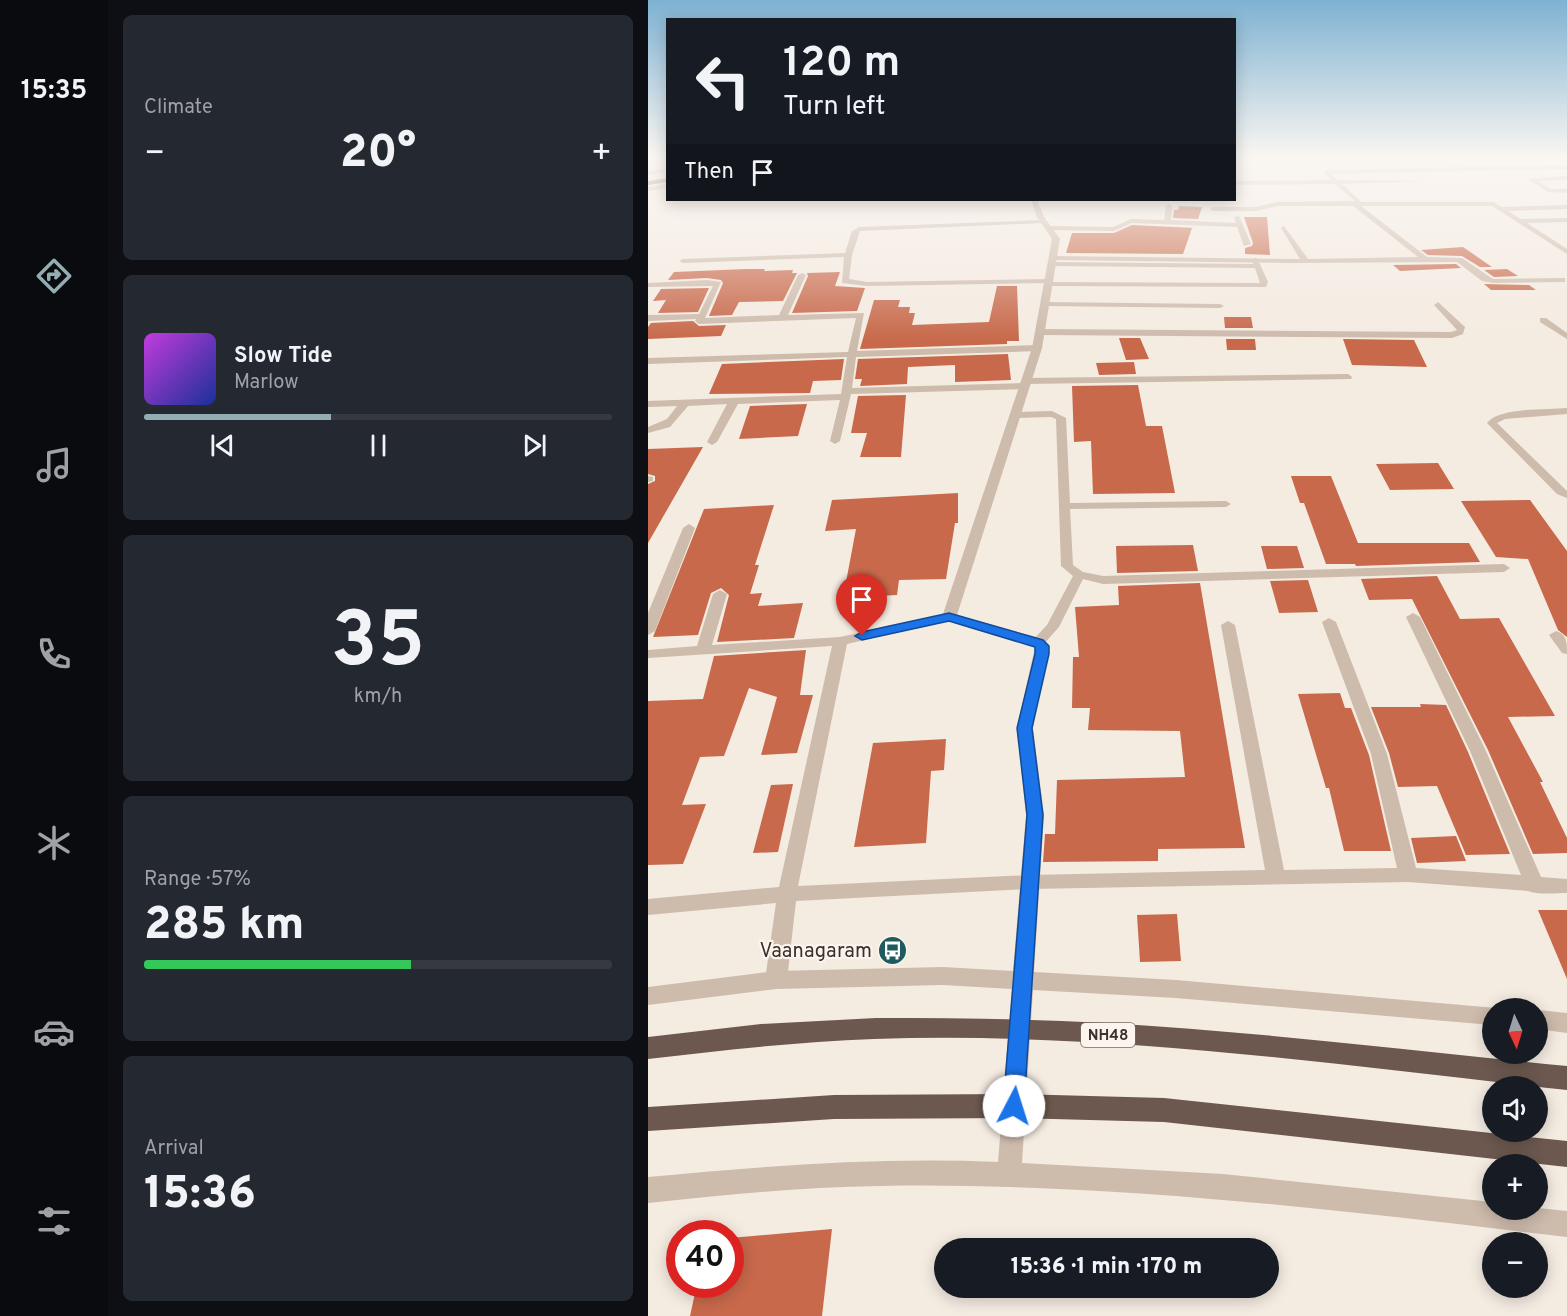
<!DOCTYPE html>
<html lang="en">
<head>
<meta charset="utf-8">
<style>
  :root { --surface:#171b24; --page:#242831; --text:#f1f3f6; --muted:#9ea1a6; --line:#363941; --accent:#92aeb2 }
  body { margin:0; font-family:Overpass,sans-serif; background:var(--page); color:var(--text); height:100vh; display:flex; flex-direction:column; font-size:22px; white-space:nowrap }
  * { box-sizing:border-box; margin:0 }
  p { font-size:20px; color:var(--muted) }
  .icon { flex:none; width:33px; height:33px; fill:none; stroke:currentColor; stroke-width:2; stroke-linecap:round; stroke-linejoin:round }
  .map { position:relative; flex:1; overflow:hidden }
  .side { display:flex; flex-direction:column; gap:15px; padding:15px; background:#0d0f14; width:540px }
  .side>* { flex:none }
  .guide { position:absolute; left:18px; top:18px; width:570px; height:183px; border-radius:0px; box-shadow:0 3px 15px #0003; background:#171b24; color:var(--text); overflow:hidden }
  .needle { width:39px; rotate:176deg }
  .fabs { position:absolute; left:834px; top:998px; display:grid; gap:12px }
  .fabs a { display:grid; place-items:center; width:66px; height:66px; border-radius:50%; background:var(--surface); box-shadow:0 3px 15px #0003; font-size:30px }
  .speed { position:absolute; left:18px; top:1220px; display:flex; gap:12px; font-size:30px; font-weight:700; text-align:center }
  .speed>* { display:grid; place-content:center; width:78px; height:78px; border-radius:50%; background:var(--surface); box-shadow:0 3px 15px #0003; line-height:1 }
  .speed .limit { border:9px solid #d22; background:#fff; color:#111 }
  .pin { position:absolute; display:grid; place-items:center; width:51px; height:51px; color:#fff; margin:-62px -26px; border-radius:50% 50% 50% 0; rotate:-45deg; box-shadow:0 0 6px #0007 }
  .pin .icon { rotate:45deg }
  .me { position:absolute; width:66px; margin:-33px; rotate:5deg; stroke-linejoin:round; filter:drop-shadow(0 0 4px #0008) }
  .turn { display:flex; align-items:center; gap:21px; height:126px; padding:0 18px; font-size:27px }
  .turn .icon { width:78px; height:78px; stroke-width:2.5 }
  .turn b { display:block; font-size:42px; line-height:51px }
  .then { display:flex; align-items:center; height:57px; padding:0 18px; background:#0003; gap:12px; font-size:22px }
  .big { font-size:45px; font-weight:800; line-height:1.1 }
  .side .tile { flex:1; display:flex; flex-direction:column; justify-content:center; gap:9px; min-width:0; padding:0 21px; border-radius:9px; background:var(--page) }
  .side .dial { align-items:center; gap:0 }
  .dial b { font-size:78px; line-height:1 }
  .song { display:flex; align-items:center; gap:18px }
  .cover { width:72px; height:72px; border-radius:9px; background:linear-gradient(135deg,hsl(290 70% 55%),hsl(230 70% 35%)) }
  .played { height:6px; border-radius:3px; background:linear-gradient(90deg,var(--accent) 40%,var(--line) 40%) }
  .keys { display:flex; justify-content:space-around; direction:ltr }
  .heat { display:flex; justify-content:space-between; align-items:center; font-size:33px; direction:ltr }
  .charge { height:9px; border-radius:4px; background:linear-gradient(90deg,#34c759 57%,var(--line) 0) }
  .trip { position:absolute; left:286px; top:1238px; width:345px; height:60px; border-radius:30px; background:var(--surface); box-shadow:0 3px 15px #0003; font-weight:800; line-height:60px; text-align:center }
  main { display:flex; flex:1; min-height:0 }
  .tabs { display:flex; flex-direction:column; width:108px; justify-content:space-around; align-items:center; background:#090b0e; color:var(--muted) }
  .tabs .icon { width:42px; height:42px }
  .tabs .on { color:var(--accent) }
  .tabs b { font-size:27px; color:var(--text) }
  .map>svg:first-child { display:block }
</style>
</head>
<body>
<main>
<nav class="tabs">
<b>15:35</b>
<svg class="icon on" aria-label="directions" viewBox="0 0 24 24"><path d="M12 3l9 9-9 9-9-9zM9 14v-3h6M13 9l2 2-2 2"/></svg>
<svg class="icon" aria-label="music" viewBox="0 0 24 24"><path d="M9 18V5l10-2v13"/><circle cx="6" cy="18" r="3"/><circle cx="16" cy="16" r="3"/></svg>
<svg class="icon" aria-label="phone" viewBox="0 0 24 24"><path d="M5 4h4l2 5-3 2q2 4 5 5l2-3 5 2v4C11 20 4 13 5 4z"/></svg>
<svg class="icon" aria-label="climate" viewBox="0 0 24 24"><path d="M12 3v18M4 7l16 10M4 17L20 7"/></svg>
<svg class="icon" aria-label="car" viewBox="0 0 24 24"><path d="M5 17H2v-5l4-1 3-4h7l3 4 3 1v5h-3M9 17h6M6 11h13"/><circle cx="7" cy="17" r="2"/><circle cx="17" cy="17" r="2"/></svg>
<svg class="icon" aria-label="filters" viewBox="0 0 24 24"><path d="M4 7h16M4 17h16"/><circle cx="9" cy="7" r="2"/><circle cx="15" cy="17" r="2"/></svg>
</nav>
<section class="side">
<div class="tile"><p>Climate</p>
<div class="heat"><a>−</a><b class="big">20°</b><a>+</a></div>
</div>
<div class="tile">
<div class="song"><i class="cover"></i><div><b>Slow Tide</b><p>Marlow</p></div></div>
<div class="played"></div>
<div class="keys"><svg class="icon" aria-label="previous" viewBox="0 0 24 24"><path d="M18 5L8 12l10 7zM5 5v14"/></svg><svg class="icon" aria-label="pause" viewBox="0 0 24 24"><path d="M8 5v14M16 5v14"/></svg><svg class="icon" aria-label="next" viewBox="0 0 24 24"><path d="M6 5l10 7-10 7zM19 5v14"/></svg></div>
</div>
<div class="tile dial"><b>35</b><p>km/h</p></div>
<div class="tile"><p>Range · 57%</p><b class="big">285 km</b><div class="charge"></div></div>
<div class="tile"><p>Arrival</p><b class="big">15:36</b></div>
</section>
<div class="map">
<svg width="919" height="1316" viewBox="0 0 919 1316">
  <rect width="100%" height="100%" fill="#f4ebe1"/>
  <g fill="#c8694b">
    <polygon points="531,206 554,207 550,219 525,218 526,210 530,210"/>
    <polygon points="596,217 619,217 622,255 597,254 597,248 604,246 605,243"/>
    <polygon points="484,225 548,228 544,228 535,254 418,253 424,233 466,233"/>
    <polygon points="815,247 844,267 832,267 814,256 780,255 773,250"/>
    <polygon points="808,264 813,268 752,271 745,265"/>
    <polygon points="98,269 117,269 116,271 145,270 144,273 149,273 135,301 91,302 84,315 61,316 75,283 73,280 59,278 20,280 26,272"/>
    <polygon points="859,269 870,276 846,277 836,270"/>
    <polygon points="192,272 187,286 217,288 209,311 144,313 160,276 159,273"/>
    <polygon points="836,284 881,285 888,290 843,290"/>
    <polygon points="349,286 369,286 371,341 359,341 359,344 212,349 226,300 252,300 250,307 262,307 261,313 267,313 264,325 341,322"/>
    <polygon points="61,288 50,312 10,313 18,300 5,301 13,289"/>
    <polygon points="576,317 603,317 605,328 577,328"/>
    <polygon points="45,321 51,326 78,325 73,336 0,339 0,327 3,323"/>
    <polygon points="471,338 492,338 501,359 478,360"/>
    <polygon points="578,339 607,339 608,350 579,350"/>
    <polygon points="695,339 766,340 779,367 704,365"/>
    <polygon points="360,354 363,380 307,382 307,365 260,367 259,384 212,386 214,379 207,379 210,359"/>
    <polygon points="196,359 193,380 165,381 162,393 61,394 74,364"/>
    <polygon points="486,362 488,374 451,375 448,363"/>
    <polygon points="490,385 498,426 514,426 527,493 445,494 443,441 426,442 424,386"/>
    <polygon points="258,395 253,457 212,457 219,433 203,433 210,396"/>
    <polygon points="159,404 150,436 91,439 102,406"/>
    <polygon points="55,447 0,543 0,484 7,481 7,476 0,474 0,449"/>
    <polygon points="790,463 806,489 742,490 728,464"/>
    <polygon points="643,476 683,476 710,543 821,543 832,562 708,566 707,564 678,564 656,503 652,503"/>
    <polygon points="310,493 310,523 307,523 298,579 251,580 249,595 195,598 208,529 177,531 184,500"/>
    <polygon points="882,500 919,551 919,637 910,630 880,559 848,557 813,501"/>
    <polygon points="126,505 107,565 111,565 102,594 114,593 110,606 155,603 146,638 69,642 81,595 73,588 63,593 50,635 5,637 56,509"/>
    <polygon points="545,545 550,571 469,573 468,546"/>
    <polygon points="613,546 649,546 656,568 619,569"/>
    <polygon points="789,576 812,619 851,618 907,716 860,717 895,782 892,782 919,838 919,853 885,854 840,750 764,599 721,600 713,579"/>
    <polygon points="660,580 670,612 631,613 622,581"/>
    <polygon points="552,583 597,848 510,849 510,861 395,862 397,834 407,834 409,780 537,777 532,731 440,730 442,708 424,708 425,657 431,657 427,607 471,605 470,586"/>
    <polygon points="158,650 152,695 165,695 149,753 113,755 129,697 101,688 76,756 52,757 34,805 58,804 35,864 0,865 0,701 55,699 66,656"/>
    <polygon points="692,693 697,708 703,708 721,755 743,851 696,851 681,788 678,788 650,694"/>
    <polygon points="772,704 798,705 820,752 862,854 818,855 789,786 750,787 741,753 723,707 773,707"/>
    <polygon points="298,739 296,770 283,771 278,843 206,847 225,743"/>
    <polygon points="145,784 130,852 105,853 123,785"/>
    <polygon points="808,836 818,861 769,863 763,838"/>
    <polygon points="890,910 919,910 919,979"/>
    <polygon points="529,914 533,961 492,962 489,915"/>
    <polygon points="184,1229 174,1316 42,1316 49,1284 82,1284 82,1238"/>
  </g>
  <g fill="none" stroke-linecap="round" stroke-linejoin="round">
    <g fill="#cdbbac" fill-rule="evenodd">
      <polygon points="607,258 610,260 620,282 618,287 400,286 396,284 400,282 612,283 607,268 404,266 401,264 404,262 605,264 604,260"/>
      <polygon points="394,302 572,304 576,306 572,308 397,306 394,306"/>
      <polygon points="892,318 898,318 919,333 919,339 892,322"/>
      <polygon points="700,374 704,377 703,379 378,384 374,381 378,378"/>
      <path d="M919 408V414L857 419 849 423 919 491V498L909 494 839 423C852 407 899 410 919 408Z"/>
      <polygon points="404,411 418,418 422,503 578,501 583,504 578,507 422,509 425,565 435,572 455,576 856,564 862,568 856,572 455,584 435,579 411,627 395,645 385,645 383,642 399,625 425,576 413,566 408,419 403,417 367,418 362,415 367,412"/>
    </g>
    <g fill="#cdbbac" fill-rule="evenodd">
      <polygon points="919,165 919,169 683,174 690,180 777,181 694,184 713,202 845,202 854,207 919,205 919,209 860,211 873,219 919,218 919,222 879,223 919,249 919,254 844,206 713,206 779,257 814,258 845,279 917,278 917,282 914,282 845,283 834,281 809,262 644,263 405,260 401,258 405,256 652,259 633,228 636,226 660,259 770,257 705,206 630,206 608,211 565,211 562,209 565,207 608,207 630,202 707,201 687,184 586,185 586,181 684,180 675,172 678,170"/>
      <polygon points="919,176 919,180 890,181 903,189 919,189 919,193 900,192 880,179"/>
      <polygon points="521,204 524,206 523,220 588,223 586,217 591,216 603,244 596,246 589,227 484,223 466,231 401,230 398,228 401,226 465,227 483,219 516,220 518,206"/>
      <polygon points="393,220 395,223 212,231 204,255 201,279 219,282 404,279 405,281 401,283 219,286 194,283 196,257 35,263 31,261 35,259 197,253 204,231 211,227"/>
      <polygon points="154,273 158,275 140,315 216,313 209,351 389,345 394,348 389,351 208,357 204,388 376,383 381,386 376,389 203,394 192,441 187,444 182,441 192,400 90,404 69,442 64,445 59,442 79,404 40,406 22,427 0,433 0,427 19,419 29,406 0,407 0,401 193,394 199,357 0,364 0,358 200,352 208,318 51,324 47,321 48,319 0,321 0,315 51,314 65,286 0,287 0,283 59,280 73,282 57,318 131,315 150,275"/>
      <polygon points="790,302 817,327 815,334 804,338 392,335 388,332 392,329 803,332 809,330 786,305"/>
      <polygon points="0,476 5,477 5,481 0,482"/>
      <polygon points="41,524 47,528 7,631 0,635 0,613 35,528"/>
      <path d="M72 590 79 594 64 645 192 637 301 613 308 617 301 621 199 644 150 886 382 875 617 870 573 625 580 621 587 625 636 870 749 868 723 754 674 622 681 618 688 622 739 754 768 868 873 875 822 751 758 617 765 613 772 617 838 751 893 877 919 879V893C907 893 890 895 880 891L760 882 382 889 148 901 139 980 135 986 128 989 121 986 117 980 128 903 0 915V899L131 887 184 646 0 658V650L49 646 65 594Z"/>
      <path d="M908 631C919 634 919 644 919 654L914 653 901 635Z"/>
    </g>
    <g fill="#cdbbac" fill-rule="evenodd">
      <polygon points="20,168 20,172 0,175 0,171"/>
      <polygon points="20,184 20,188 0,191 0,187"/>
      <path d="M383 200H389L396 217 412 239 394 348 309 615 395 639 401 646 385 728 396 815 386 972 528 980 848 1008H844V1025L528 998 385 990 374 1163 575 1174 844 1202V1209L890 1208 919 1211V1237C691 1210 461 1182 231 1186 154 1187 77 1195 0 1203V1177C116 1166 233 1157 350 1162L364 989 295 985 128 989 0 1005V987L128 971 295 967 365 971 378 815 369 728 387 647 296 620 294 617 384 348 404 239 389 217Z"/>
      <polygon points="890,1010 919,1013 919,1033 890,1029"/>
    </g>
    <g fill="#6c584f" fill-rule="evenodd">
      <polygon points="20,178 20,182 0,185 0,181"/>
      <path d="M228 1018C305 1018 382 1019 459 1023 613 1032 766 1051 919 1066V1090C691 1065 456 1031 226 1039 150 1042 75 1050 0 1059V1037L113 1024Z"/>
      <polygon points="366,1094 516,1098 919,1141 919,1167 516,1122 366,1118 186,1119 0,1131 0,1107 186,1095"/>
    </g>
  </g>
  <linearGradient id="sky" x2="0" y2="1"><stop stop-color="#7eb2d2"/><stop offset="0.46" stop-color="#faf6f2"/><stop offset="1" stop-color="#faf6f2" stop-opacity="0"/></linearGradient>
  <rect width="919" height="340" fill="url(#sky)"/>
  <polygon fill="#1a73e8" stroke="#114b97" stroke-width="1.5" points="301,613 395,640 401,646 401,654 384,728 395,815 376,1106 373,1113 366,1116 358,1113 355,1106 379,815 369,728 387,654 387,647 301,621 214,640 207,636 214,632"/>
  <defs>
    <symbol id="bus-disc" viewBox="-11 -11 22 22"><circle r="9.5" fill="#1f5a5e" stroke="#fbf5ee"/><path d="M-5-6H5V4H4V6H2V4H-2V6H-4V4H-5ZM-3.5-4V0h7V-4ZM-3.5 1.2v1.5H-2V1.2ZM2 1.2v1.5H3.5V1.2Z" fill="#fff"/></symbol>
  </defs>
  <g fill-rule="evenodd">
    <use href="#bus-disc" x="228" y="934" width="33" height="33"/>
  </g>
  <g text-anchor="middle" stroke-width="4.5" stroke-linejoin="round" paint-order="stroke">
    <rect fill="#fbf5ee" stroke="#756b66" stroke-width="1.5" x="433" y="1023" width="54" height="24" rx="4.5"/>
    <g font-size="15" font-weight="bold" fill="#3b302b">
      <text x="460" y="1040">NH48</text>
    </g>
    <g font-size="20" fill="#3b302b" stroke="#fbf5ee" text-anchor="end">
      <text x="224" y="957">Vaanagaram</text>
    </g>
  </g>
</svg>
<div class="fabs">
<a><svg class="needle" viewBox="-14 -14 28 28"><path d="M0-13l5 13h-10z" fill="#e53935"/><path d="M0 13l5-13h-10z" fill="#9ea1a6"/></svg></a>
<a><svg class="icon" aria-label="sound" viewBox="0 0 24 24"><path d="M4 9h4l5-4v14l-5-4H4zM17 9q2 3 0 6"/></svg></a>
<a>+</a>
<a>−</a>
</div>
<div class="speed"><div class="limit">40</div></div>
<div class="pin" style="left:214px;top:636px;background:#d93025"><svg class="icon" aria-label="arrive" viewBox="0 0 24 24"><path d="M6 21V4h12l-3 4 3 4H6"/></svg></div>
<svg class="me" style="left:366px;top:1106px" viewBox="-20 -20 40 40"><circle r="19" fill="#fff"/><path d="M0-13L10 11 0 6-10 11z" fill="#1a73e8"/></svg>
<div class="trip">15:36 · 1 min · 170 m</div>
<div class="guide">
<div class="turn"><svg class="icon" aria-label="left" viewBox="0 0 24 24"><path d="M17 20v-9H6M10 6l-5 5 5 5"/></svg><div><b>120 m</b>Turn left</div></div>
<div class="then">Then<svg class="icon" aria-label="arrive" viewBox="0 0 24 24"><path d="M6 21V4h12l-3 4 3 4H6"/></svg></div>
</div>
</div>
</main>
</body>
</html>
